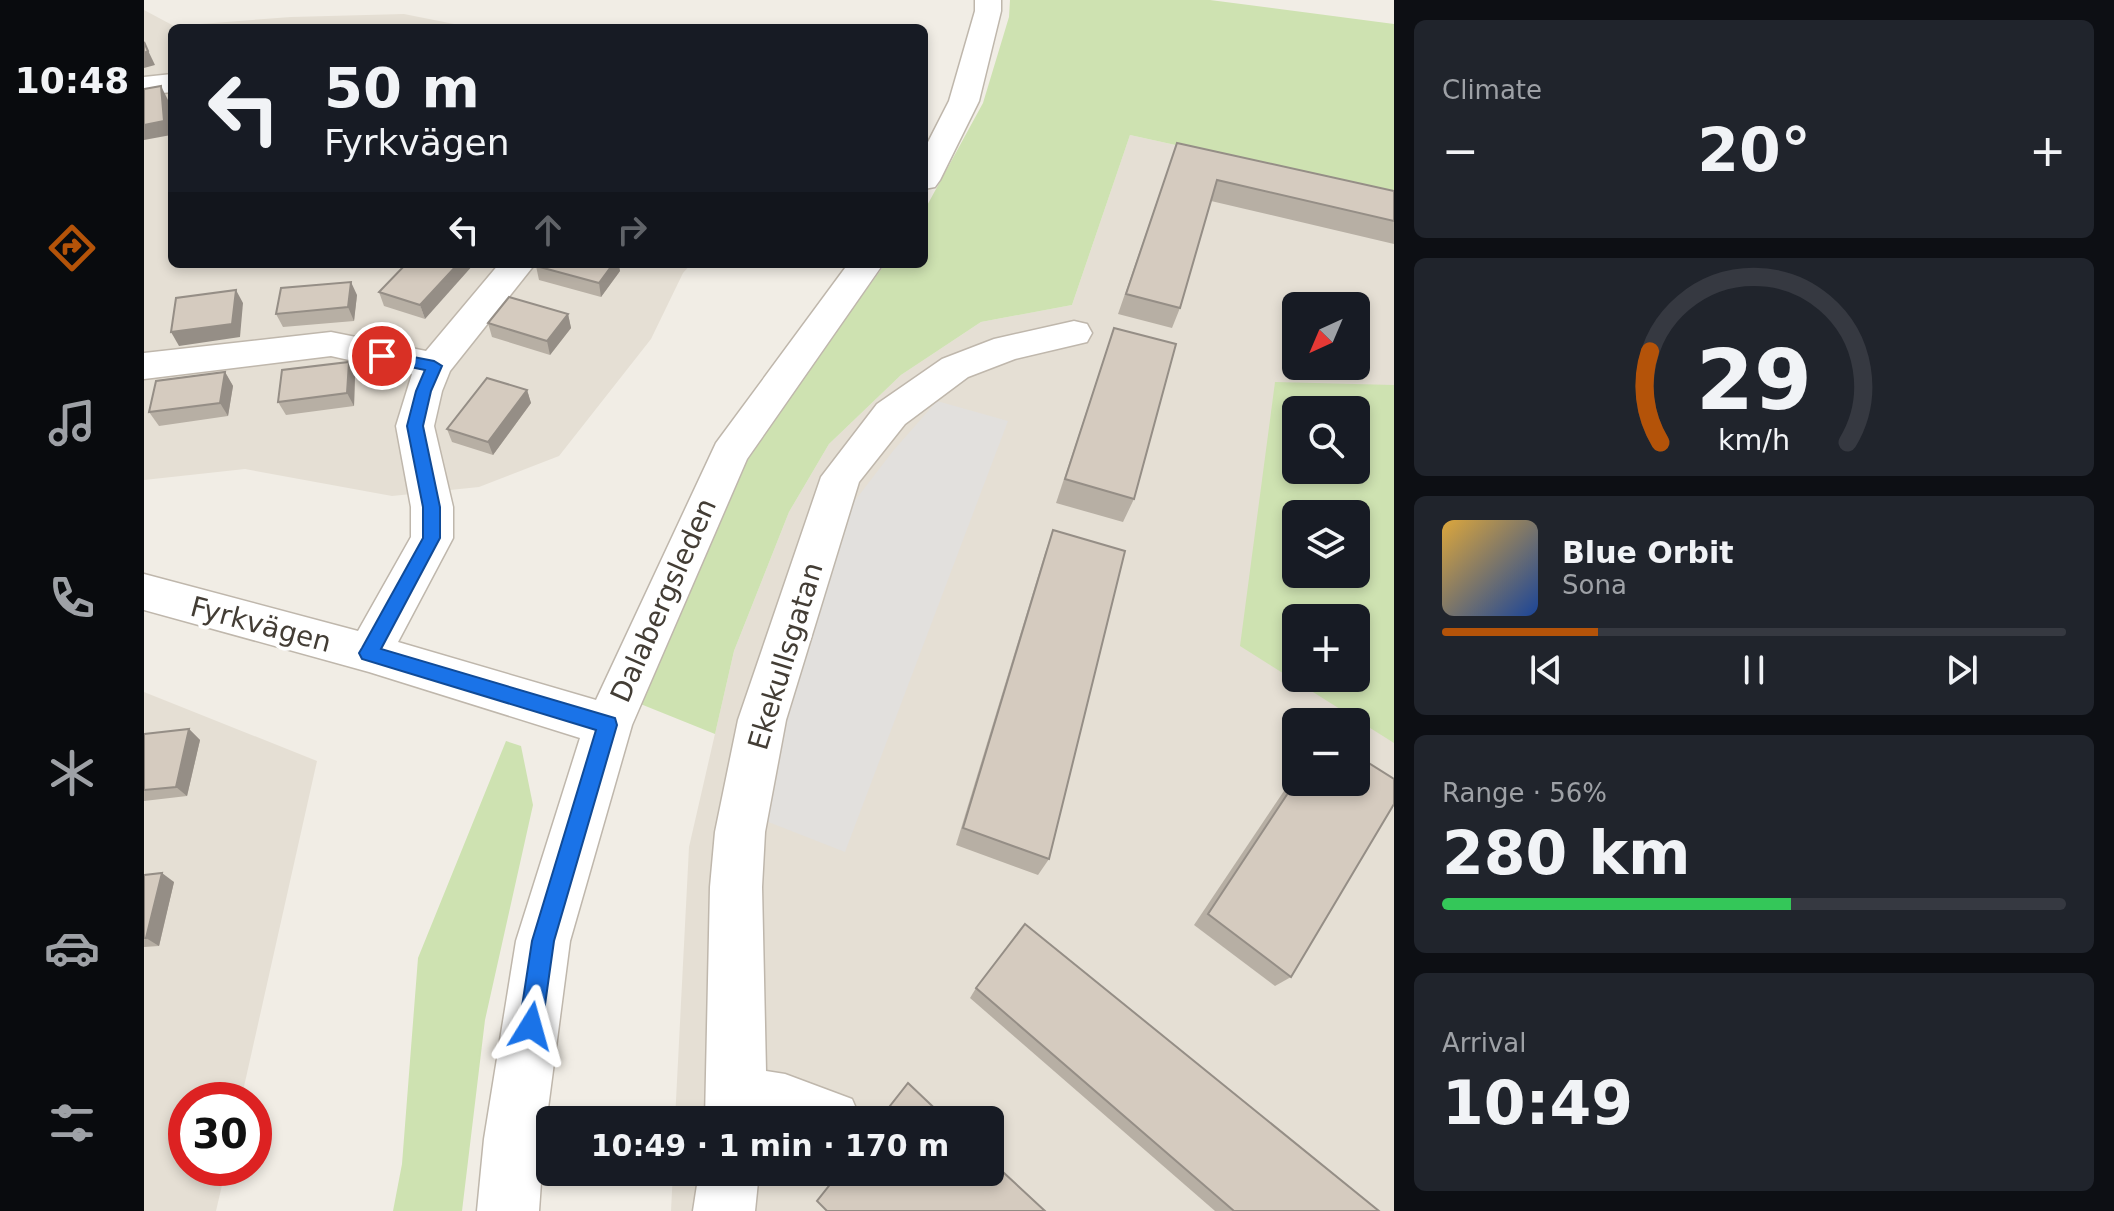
<!DOCTYPE html>
<html lang="en">
<head>
<meta charset="utf-8">
<style>
  :root { --surface:#171b24; --page:#20242c; --text:#f1f3f6; --muted:#9ea1a6; --line:#363941; --accent:#b45309 }
  body { margin:0; font-family:"DejaVu Sans",sans-serif; background:var(--page); color:var(--text); height:100vh; display:flex; flex-direction:column; font-size:30px; white-space:nowrap }
  * { box-sizing:border-box; margin:0 }
  p { font-size:26px; color:var(--muted) }
  .icon { flex:none; width:44px; height:44px; fill:none; stroke:currentColor; stroke-width:2; stroke-linecap:round; stroke-linejoin:round }
  .map { position:relative; flex:1; overflow:hidden }
  .panel { display:flex; flex-direction:column; gap:20px; padding:20px; background:#0d0f14; width:720px }
  .panel>* { flex:none }
  .banner { position:absolute; left:24px; top:24px; width:760px; height:244px; border-radius:12px; box-shadow:0 4px 12px #0003; background:#171b24; color:var(--text); overflow:hidden }
  .needle { width:52px; rotate:224deg }
  .tools { position:absolute; left:1138px; top:292px; display:grid; gap:16px }
  .tools a { display:grid; place-items:center; width:88px; height:88px; border-radius:12px; background:var(--surface); box-shadow:0 4px 12px #0003; font-size:40px }
  .speed { position:absolute; left:24px; top:1082px; display:flex; gap:16px; font-size:40px; font-weight:700; text-align:center }
  .speed>* { display:grid; place-content:center; width:104px; height:104px; border-radius:50%; background:var(--surface); box-shadow:0 4px 12px #0003; line-height:1 }
  .speed .limit { border:12px solid #d22; background:#fff; color:#111 }
  .pin { position:absolute; display:grid; place-items:center; width:68px; height:68px; color:#fff; margin:-34px; border:4px solid #fff; border-radius:50%; box-shadow:0 2px 8px #0007 }
  .me { position:absolute; width:88px; margin:-44px; rotate:8deg; stroke-linejoin:round; filter:drop-shadow(0 0 6px #0008) }
  .turn { display:flex; align-items:center; gap:28px; height:168px; padding:0 24px; font-size:36px }
  .turn .icon { width:104px; height:104px; stroke-width:2.5 }
  .turn b { display:block; font-size:56px; line-height:68px }
  .lanes { display:flex; align-items:center; height:76px; padding:0 24px; background:#0003; justify-content:center; gap:40px; direction:ltr }
  .lanes .off { opacity:.35 }
  .big { font-size:60px; font-weight:700; line-height:1.1 }
  .panel .tile { flex:1; display:flex; flex-direction:column; justify-content:center; gap:12px; min-width:0; padding:0 28px; border-radius:12px; background:var(--page) }
  .panel .dial { align-items:center; gap:0 }
  .dial svg { height:208px; overflow:visible; fill:none; stroke:var(--line); stroke-width:7; stroke-linecap:round; text-anchor:middle }
  .dial text { fill:var(--text); stroke:none }
  .song { display:flex; align-items:center; gap:24px }
  .cover { width:96px; height:96px; border-radius:12px; background:linear-gradient(135deg,hsl(40 70% 55%),hsl(220 70% 35%)) }
  .played { height:8px; border-radius:4px; background:linear-gradient(90deg,var(--accent) 25%,var(--line) 25%) }
  .keys { display:flex; justify-content:space-around; direction:ltr }
  .heat { display:flex; justify-content:space-between; align-items:center; font-size:44px; direction:ltr }
  .charge { height:12px; border-radius:6px; background:linear-gradient(90deg,#34c759 56%,var(--line) 0) }
  .trip { position:absolute; left:392px; top:1106px; width:468px; height:80px; border-radius:12px; background:var(--surface); box-shadow:0 4px 12px #0003; font-weight:700; line-height:80px; text-align:center }
  main { display:flex; flex:1; min-height:0 }
  .tab-bar { display:flex; flex-direction:column; width:144px; justify-content:space-around; align-items:center; background:#090b0e; color:var(--muted) }
  .tab-bar .icon { width:56px; height:56px }
  .tab-bar .on { color:var(--accent) }
  .tab-bar b { font-size:36px; color:var(--text) }
  .map>svg:first-child { display:block }
</style>
</head>
<body>
<main>
<nav class="tab-bar">
<b>10:48</b>
<svg class="icon on" aria-label="directions" viewBox="0 0 24 24"><path d="M12 3l9 9-9 9-9-9zM9 14v-3h6M13 9l2 2-2 2"/></svg>
<svg class="icon" aria-label="music" viewBox="0 0 24 24"><path d="M9 18V5l10-2v13"/><circle cx="6" cy="18" r="3"/><circle cx="16" cy="16" r="3"/></svg>
<svg class="icon" aria-label="phone" viewBox="0 0 24 24"><path d="M5 4h4l2 5-3 2q2 4 5 5l2-3 5 2v4C11 20 4 13 5 4z"/></svg>
<svg class="icon" aria-label="climate" viewBox="0 0 24 24"><path d="M12 3v18M4 7l16 10M4 17L20 7"/></svg>
<svg class="icon" aria-label="car" viewBox="0 0 24 24"><path d="M5 17H2v-5l4-1 3-4h7l3 4 3 1v5h-3M9 17h6M6 11h13"/><circle cx="7" cy="17" r="2"/><circle cx="17" cy="17" r="2"/></svg>
<svg class="icon" aria-label="filters" viewBox="0 0 24 24"><path d="M4 7h16M4 17h16"/><circle cx="9" cy="7" r="2"/><circle cx="15" cy="17" r="2"/></svg>
</nav>
<div class="map">
<svg width="1250" height="1211" viewBox="0 0 1250 1211">
  <rect width="100%" height="100%" fill="#f1ede5"/>
  <g fill="#e5dfd4" fill-rule="evenodd">
    <polygon points="0,10 30,26 147,17 260,14 330,28 28,28 28,264 547,264 539,273 507,339 415,456 335,487 248,496 101,469 0,480"/>
    <path d="M986 135 1250 193V1211H527L529 1172H846V1120H531L545 847 590 651 645 512 685 444 757 375 837 322 928 305ZM1152 306H1212V366H1152ZM1152 410H1212V470H1152ZM1152 514H1212V574H1152ZM1152 618H1212V678H1152ZM1152 722H1212V782H1152Z"/>
    <polygon points="0,692 173,761 97,1100 42,1100 42,1168 82,1168 72,1211 0,1211"/>
  </g>
  <g fill="#cee2b1" fill-rule="evenodd">
    <polygon points="866,0 1066,0 1250,24 1250,193 986,135 928,305 837,322 757,375 685,444 645,512 590,651 571,734 494,703 604,451 741,264 780,264 780,211 839,103 865,17"/>
    <path d="M1131 382 1250 385V743L1096 646ZM1152 410H1212V470H1152ZM1152 514H1212V574H1152ZM1152 618H1212V678H1152Z"/>
    <polygon points="362,741 377,746 389,805 341,1020 318,1211 249,1211 258,1164 274,958"/>
  </g>
  <polygon fill="#e2e0dd" points="793,401 864,421 701,852 614,818 681,565 709,503 749,451"/>
  <g fill="none" stroke-linecap="round" stroke-linejoin="round">
    <defs>
      <g id="minor">
        <polygon points="831,0 857,0 857,11 835,101 796,180 791,187 780,189 780,150 805,101 831,11"/>
        <polygon points="28,74 28,92 0,95 0,77"/>
        <polygon points="355,264 391,264 306,371 298,391 290,426 309,507 309,538 254,642 452,700 572,443 704,264 739,264 603,459 488,725 426,941 400,1139 395,1211 333,1211 340,1139 372,941 436,738 225,672 0,610 0,574 214,631 267,537 267,507 252,426 268,374 187,356 0,379 0,353 187,332 282,351"/>
        <polygon points="930,321 943,324 948,333 943,342 871,359 824,377 761,424 715,482 642,720 621,832 618,887 622,1071 641,1074 708,1099 717,1120 561,1120 566,887 571,832 594,720 677,477 733,404 798,359 850,339"/>
        <polygon points="555,1172 615,1172 611,1211 549,1211"/>
      </g>
    </defs>
    <use href="#minor" stroke="#bfb7ac" stroke-width="3"/>
    <use href="#minor" fill="#fff" fill-rule="evenodd"/>
  </g>
  <g fill="#b7afa4">
    <polygon points="1033,143 1250,191 1250,244 1067,201 1036,308 1028,328 974,314"/>
    <polygon points="262,264 281,319 240,306 235,292"/>
    <polygon points="392,266 476,271 457,297 395,280"/>
    <polygon points="213,295 210,321 139,327 132,314"/>
    <polygon points="424,314 427,328 406,355 348,337 344,323"/>
    <polygon points="970,328 990,499 979,522 912,503"/>
    <polygon points="205,362 211,375 210,406 142,415 134,402"/>
    <polygon points="81,372 89,386 84,416 15,426 5,412"/>
    <polygon points="383,390 387,403 349,455 308,442 303,429"/>
    <polygon points="909,530 905,859 894,875 812,845 901,553"/>
    <polygon points="45,729 56,740 43,796 0,801 0,734"/>
    <polygon points="1152,773 1147,977 1131,986 1050,925"/>
    <polygon points="0,875 30,882 15,946 0,947"/>
    <polygon points="832,988 1235,1211 1071,1211 826,998"/>
  </g>
  <g fill="#958e86">
    <polygon points="0,42 11,65 0,68"/>
    <polygon points="17,86 24,100 27,135 0,140 0,125"/>
    <polygon points="314,264 330,264 281,319 276,305"/>
    <polygon points="469,264 475,264 476,271 457,297 455,283"/>
    <polygon points="207,282 213,295 210,321 204,307"/>
    <polygon points="92,290 99,303 96,337 35,346 27,332"/>
    <polygon points="424,314 427,328 406,355 403,341"/>
    <polygon points="205,362 211,375 210,406 203,393"/>
    <polygon points="81,372 89,386 84,416 76,403"/>
    <polygon points="383,390 387,403 349,455 344,442"/>
    <polygon points="45,729 56,740 43,796 32,787"/>
    <polygon points="18,873 30,882 15,946 2,938"/>
  </g>
  <g fill="#d5cbbf" stroke="#958e86" stroke-width="2">
    <polygon points="0,42 4,51 0,53"/>
    <polygon points="17,86 20,121 0,125 0,89"/>
    <polygon points="1033,143 1250,191 1250,221 1073,180 1036,308 982,294"/>
    <polygon points="262,264 314,264 276,305 235,292"/>
    <polygon points="394,264 469,264 455,283 392,266"/>
    <polygon points="207,282 204,307 132,314 137,288"/>
    <polygon points="92,290 88,324 27,332 32,298"/>
    <polygon points="365,297 424,314 403,341 344,323"/>
    <polygon points="970,328 1032,344 990,499 921,479"/>
    <polygon points="205,362 203,393 134,402 138,370"/>
    <polygon points="81,372 76,403 5,412 12,381"/>
    <polygon points="343,378 383,390 344,442 303,429"/>
    <polygon points="909,530 981,551 905,859 819,828"/>
    <polygon points="45,729 32,787 0,790 0,734"/>
    <polygon points="1212,755 1250,779 1250,804 1147,977 1064,914 1152,781 1152,782 1212,782"/>
    <polygon points="18,873 2,938 0,938 0,875"/>
    <polygon points="881,924 1235,1211 1090,1211 832,988"/>
    <polygon points="764,1083 803,1120 735,1120"/>
    <polygon points="846,1160 901,1211 683,1211 673,1201 696,1172 846,1172"/>
  </g>
  <polygon fill="#1a73e8" stroke="#114b97" stroke-width="2" points="238,351 290,361 298,366 287,391 279,426 296,507 296,538 237,649 464,716 471,718 473,725 410,941 398,1026 395,1034 387,1038 378,1034 375,1026 388,941 452,730 218,659 215,653 218,648 279,538 279,507 263,426 272,391 281,370 233,360 231,356"/>
  <g text-anchor="middle" stroke-width="8" stroke-linejoin="round" paint-order="stroke">
    <g font-size="28" fill="#433d35" stroke="#fff">
      <text transform="translate(519 600) rotate(-66)" y="10">Dalabergsleden</text>
      <text transform="translate(117 624) rotate(15)" y="10">Fyrkvägen</text>
      <text transform="translate(641 656) rotate(-73)" y="10">Ekekullsgatan</text>
    </g>
  </g>
</svg>
<div class="tools">
<a><svg class="needle" viewBox="-14 -14 28 28"><path d="M0-13l5 13h-10z" fill="#e53935"/><path d="M0 13l5-13h-10z" fill="#9ea1a6"/></svg></a>
<a><svg class="icon" aria-label="search" viewBox="0 0 24 24"><circle cx="10" cy="10" r="6"/><path d="M15 15l6 6"/></svg></a>
<a><svg class="icon" aria-label="layers" viewBox="0 0 24 24"><path d="M12 4l9 5-9 5-9-5zM3 14l9 5 9-5"/></svg></a>
<a>+</a>
<a>−</a>
</div>
<div class="speed"><div class="limit">30</div></div>
<div class="pin" style="left:238px;top:356px;background:#d93025"><svg class="icon" aria-label="arrive" viewBox="0 0 24 24"><path d="M6 21V4h12l-3 4 3 4H6"/></svg></div>
<svg class="me" style="left:387px;top:1026px" viewBox="-20 -20 40 40"><path d="M0-17L14 15 0 8-14 15z" fill="#1a73e8" stroke="#fff" stroke-width="4"/></svg>
<div class="trip">10:49 · 1 min · 170 m</div>
<div class="banner">
<div class="turn"><svg class="icon" aria-label="left" viewBox="0 0 24 24"><path d="M17 20v-9H6M10 6l-5 5 5 5"/></svg><div><b>50 m</b>Fyrkvägen</div></div>
<div class="lanes"><svg class="icon" aria-label="left" viewBox="0 0 24 24"><path d="M17 20v-9H6M10 6l-5 5 5 5"/></svg><svg class="icon off" aria-label="ahead" viewBox="0 0 24 24"><path d="M12 20V5M6 11l6-6 6 6"/></svg><svg class="icon off" aria-label="right" viewBox="0 0 24 24"><path d="M7 20v-9h11M14 6l5 5-5 5"/></svg></div>
</div>
</div>
<section class="panel">
<div class="tile"><p>Climate</p>
<div class="heat"><a>−</a><b class="big">20°</b><a>+</a></div>
</div>
<div class="tile dial"><svg viewBox="0 0 100 80">
<path d="M14 69A42 42 0 1 1 86 69"/>
<path d="M14 69A42 42 0 0 1 10 34" stroke="#b45309"/>
<text x="50" y="56" font-size="32" font-weight="700">29</text>
<text x="50" y="72" font-size="11">km/h</text>
</svg></div>
<div class="tile">
<div class="song"><i class="cover"></i><div><b>Blue Orbit</b><p>Sona</p></div></div>
<div class="played"></div>
<div class="keys"><svg class="icon" aria-label="previous" viewBox="0 0 24 24"><path d="M18 5L8 12l10 7zM5 5v14"/></svg><svg class="icon" aria-label="pause" viewBox="0 0 24 24"><path d="M8 5v14M16 5v14"/></svg><svg class="icon" aria-label="next" viewBox="0 0 24 24"><path d="M6 5l10 7-10 7zM19 5v14"/></svg></div>
</div>
<div class="tile"><p>Range · 56%</p><b class="big">280 km</b><div class="charge"></div></div>
<div class="tile"><p>Arrival</p><b class="big">10:49</b></div>
</section>
</main>
</body>
</html>
